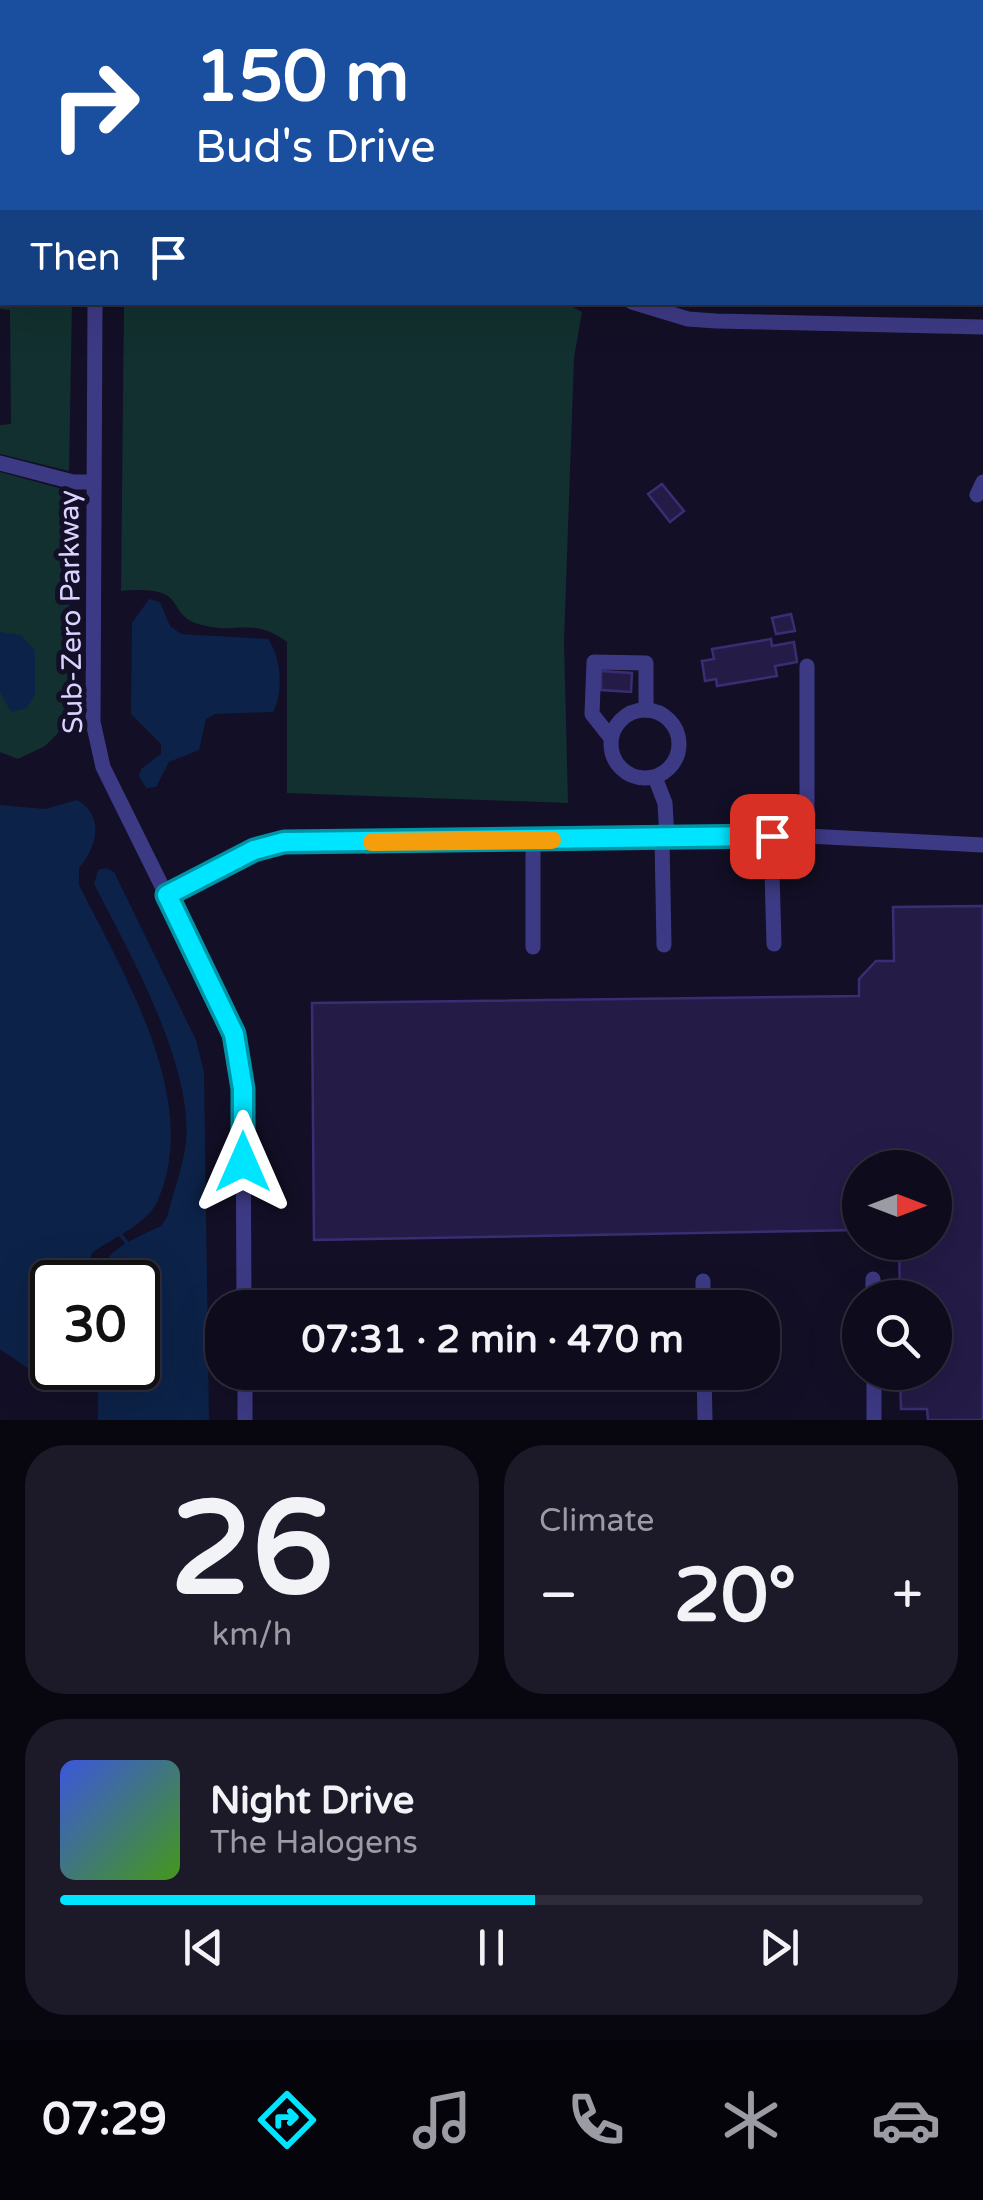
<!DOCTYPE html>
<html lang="en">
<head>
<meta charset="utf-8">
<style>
  :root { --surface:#0e0b1c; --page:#1c1929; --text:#f1f3f6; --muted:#9b9ba3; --line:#2e2b3b; --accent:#00e5ff }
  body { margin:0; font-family:"Varela Round",sans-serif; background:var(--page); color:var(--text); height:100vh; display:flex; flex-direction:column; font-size:38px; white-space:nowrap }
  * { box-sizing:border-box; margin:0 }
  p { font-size:32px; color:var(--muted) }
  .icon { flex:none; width:55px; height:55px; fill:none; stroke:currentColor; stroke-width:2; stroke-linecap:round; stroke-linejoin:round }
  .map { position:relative; height:1420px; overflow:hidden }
  .sheet { display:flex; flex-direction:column; gap:25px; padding:25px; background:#08060f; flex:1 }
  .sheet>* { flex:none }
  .banner { position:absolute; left:0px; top:0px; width:985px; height:305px; box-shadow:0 10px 40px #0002,0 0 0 2px var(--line); background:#1a4fa0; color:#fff; overflow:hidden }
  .needle { width:65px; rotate:90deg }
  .controls { position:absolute; left:842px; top:1150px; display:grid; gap:20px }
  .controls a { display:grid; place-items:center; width:110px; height:110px; border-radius:50%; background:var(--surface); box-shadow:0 10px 40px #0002,0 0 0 2px var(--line); font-size:50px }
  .speed { position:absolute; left:30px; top:1260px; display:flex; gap:20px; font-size:50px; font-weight:700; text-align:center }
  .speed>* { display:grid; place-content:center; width:130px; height:130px; border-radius:50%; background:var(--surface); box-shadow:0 10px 40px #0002,0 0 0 2px var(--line); line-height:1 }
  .speed .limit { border:5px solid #111; border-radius:15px; background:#fff; color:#111 }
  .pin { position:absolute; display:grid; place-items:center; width:85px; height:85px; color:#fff; margin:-42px; border-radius:20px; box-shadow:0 5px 15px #0006 }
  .me { position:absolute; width:110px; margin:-55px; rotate:0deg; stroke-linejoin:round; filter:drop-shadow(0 0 8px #0008) }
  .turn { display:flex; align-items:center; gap:35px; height:210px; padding:0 30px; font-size:45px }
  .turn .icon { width:130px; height:130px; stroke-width:2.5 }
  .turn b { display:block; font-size:70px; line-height:85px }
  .then { display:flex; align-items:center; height:95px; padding:0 30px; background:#0003; gap:20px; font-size:38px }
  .big { font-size:75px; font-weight:800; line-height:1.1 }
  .sheet .tile { flex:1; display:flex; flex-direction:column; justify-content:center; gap:15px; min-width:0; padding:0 35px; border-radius:40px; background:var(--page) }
  .sheet .dial { align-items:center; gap:0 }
  .dial b { font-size:130px; line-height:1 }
  .song { display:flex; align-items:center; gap:30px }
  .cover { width:120px; height:120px; border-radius:15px; background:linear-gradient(135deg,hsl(230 70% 55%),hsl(100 70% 35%)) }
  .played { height:10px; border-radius:5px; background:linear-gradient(90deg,var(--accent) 55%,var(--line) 55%) }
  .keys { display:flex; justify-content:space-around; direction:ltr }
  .heat { display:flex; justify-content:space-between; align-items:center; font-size:55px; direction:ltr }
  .sheet .tiles { flex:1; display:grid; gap:25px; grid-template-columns:1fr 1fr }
  .tile:last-child { grid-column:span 2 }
  .trip { position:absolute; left:205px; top:1290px; width:575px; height:100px; border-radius:40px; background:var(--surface); box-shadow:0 10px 40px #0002,0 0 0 2px var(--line); font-weight:800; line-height:100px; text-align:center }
  .dock { display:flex; height:160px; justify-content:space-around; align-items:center; background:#06040b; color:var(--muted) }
  .dock .icon { width:70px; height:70px }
  .dock .current { color:var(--accent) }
  .dock b { font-size:45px; color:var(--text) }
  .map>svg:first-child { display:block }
</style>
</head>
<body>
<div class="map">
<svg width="983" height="1420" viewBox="0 0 983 1420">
  <rect width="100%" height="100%" fill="#130f26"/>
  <g fill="#12302f">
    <polygon points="342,0 763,0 778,2 345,2"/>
    <polygon points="2,292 2,302 72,303 69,471 0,454 0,425 11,424 10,310 0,309"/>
    <path d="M566 303 582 312 574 358 564 641 568 803 287 793V642C251 616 238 635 202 625 162 615 193 584 121 591L124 303Z"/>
    <polygon points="0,472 70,491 69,722 45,746 18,759 0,752"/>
  </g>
  <g fill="#0c2248">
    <path d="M149 599 160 602 170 626 181 634 268 639C281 657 284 692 273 712L215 714 206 719 199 750 169 762 156 787 146 788 139 776 141 769 161 754V744L131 714 132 623Z"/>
    <polygon points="0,632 21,635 35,650 35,694 27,708 11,712 0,692"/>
    <path d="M77 800C106 817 96 848 79 868V885C123 973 203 1102 157 1202 146 1225 112 1238 92 1253L85 1282H52V1368H83L67 1383 46 1381 0 1349V805L45 809Z"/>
    <path d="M106 868 114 872 196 1040 204 1072 209 1420H98V1368H138V1282H98C99 1251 136 1238 161 1226L167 1217C173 1193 183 1167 186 1142 193 1064 129 952 94 884L98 870Z"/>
  </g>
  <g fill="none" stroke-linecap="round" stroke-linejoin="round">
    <polyline stroke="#0c2248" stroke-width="4" points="119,1233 127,1243"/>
  </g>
  <g fill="#241b47" stroke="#3b2d73" stroke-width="2.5">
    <polygon points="662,484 684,511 670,522 648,494"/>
    <polygon points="791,614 795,631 776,634 772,618"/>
    <polygon points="771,639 772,646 794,642 797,662 775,666 777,676 717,686 716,679 705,681 702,661 714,659 712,649"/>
    <polygon points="601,671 632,673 631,692 601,690"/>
    <polygon points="983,906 983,1420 928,1420 927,1409 901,1409 900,1375 935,1372 935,1298 900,1298 899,1242 935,1242 935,1168 860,1168 860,1230 314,1240 312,1003 859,996 859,979 876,961 894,961 893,907"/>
  </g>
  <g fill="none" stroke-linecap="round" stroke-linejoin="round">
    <g stroke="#3d3a85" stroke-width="15">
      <polyline points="84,0 199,2"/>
      <polyline points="0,160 2,160"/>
      <polyline points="0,285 2,284"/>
      <polyline points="95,302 93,722 103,767 235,1034 243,1089 244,1308"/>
      <polyline points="632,302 688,319 716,321 983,327"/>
      <polyline points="0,463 73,482 93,482"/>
      <polyline points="977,495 983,482"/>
      <polyline points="807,666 807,836"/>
      <circle cx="645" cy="744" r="34"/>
      <polyline points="611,738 592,714 594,662 646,663 646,710"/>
      <polyline points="656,780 665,803 667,839"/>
      <polyline points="771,836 774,944"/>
      <polyline points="662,839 664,945"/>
      <polyline points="533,841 533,947"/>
      <polyline points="167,895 255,850 284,842 807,836 983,845"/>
      <polyline points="873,1279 873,1298"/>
      <polyline points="703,1281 703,1308"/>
      <polyline points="245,1372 245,1420"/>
      <polyline points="704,1372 705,1420"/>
      <polyline points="874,1420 874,1372"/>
    </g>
  </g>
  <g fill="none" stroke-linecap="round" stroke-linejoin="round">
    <defs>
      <polyline id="route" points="243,1162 243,1089 234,1034 167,895 254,850 284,842 772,836"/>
    </defs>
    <use href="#route" stroke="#0095a6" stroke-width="25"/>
    <use href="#route" stroke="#00e5ff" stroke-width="18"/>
    <polyline stroke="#f59e0b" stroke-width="18" points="372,842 552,840"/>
  </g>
  <g text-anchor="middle" stroke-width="10" stroke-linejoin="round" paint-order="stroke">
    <g font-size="28" fill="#d9d4ff" stroke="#130f26">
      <text transform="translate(70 612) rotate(-91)" y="10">Sub-Zero Parkway</text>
    </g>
  </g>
</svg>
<div class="controls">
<a><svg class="needle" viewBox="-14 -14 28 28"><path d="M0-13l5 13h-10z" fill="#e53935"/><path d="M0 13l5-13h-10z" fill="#9b9ba3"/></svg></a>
<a><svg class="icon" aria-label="search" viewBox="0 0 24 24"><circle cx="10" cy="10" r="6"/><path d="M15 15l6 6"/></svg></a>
</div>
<div class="speed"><div class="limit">30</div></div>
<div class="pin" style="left:772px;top:836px;background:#d93025"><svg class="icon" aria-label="arrive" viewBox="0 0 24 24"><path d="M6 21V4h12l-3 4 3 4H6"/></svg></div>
<svg class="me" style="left:243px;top:1162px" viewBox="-20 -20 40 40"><path d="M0-17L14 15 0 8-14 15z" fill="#00e5ff" stroke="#fff" stroke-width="4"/></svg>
<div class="trip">07:31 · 2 min · 470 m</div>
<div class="banner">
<div class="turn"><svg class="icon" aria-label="right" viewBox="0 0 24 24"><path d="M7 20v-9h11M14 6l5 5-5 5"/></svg><div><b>150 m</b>Bud's Drive</div></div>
<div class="then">Then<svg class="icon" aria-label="arrive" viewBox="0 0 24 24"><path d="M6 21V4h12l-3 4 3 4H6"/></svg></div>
</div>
</div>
<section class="sheet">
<div class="tiles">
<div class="tile dial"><b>26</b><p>km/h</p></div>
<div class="tile"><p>Climate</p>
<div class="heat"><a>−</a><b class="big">20°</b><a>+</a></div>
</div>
<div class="tile">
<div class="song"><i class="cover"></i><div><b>Night Drive</b><p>The Halogens</p></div></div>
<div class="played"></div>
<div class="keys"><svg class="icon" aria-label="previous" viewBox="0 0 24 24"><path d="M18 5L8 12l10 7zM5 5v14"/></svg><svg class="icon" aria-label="pause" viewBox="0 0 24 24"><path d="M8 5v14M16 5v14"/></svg><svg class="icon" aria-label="next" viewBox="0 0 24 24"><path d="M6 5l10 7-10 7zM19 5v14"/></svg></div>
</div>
</div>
</section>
<nav class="dock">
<b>07:29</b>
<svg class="icon current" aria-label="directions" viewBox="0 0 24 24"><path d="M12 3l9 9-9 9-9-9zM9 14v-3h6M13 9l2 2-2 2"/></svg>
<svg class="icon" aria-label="music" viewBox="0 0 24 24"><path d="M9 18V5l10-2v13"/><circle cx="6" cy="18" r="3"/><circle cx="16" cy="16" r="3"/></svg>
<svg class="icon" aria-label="phone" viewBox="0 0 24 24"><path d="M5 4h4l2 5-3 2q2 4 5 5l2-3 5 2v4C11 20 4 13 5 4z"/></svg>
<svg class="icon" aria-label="climate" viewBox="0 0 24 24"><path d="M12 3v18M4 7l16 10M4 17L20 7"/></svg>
<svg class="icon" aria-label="car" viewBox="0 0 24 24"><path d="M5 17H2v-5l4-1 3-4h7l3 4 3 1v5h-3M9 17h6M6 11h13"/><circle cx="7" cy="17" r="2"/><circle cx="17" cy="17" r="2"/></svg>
</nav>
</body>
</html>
